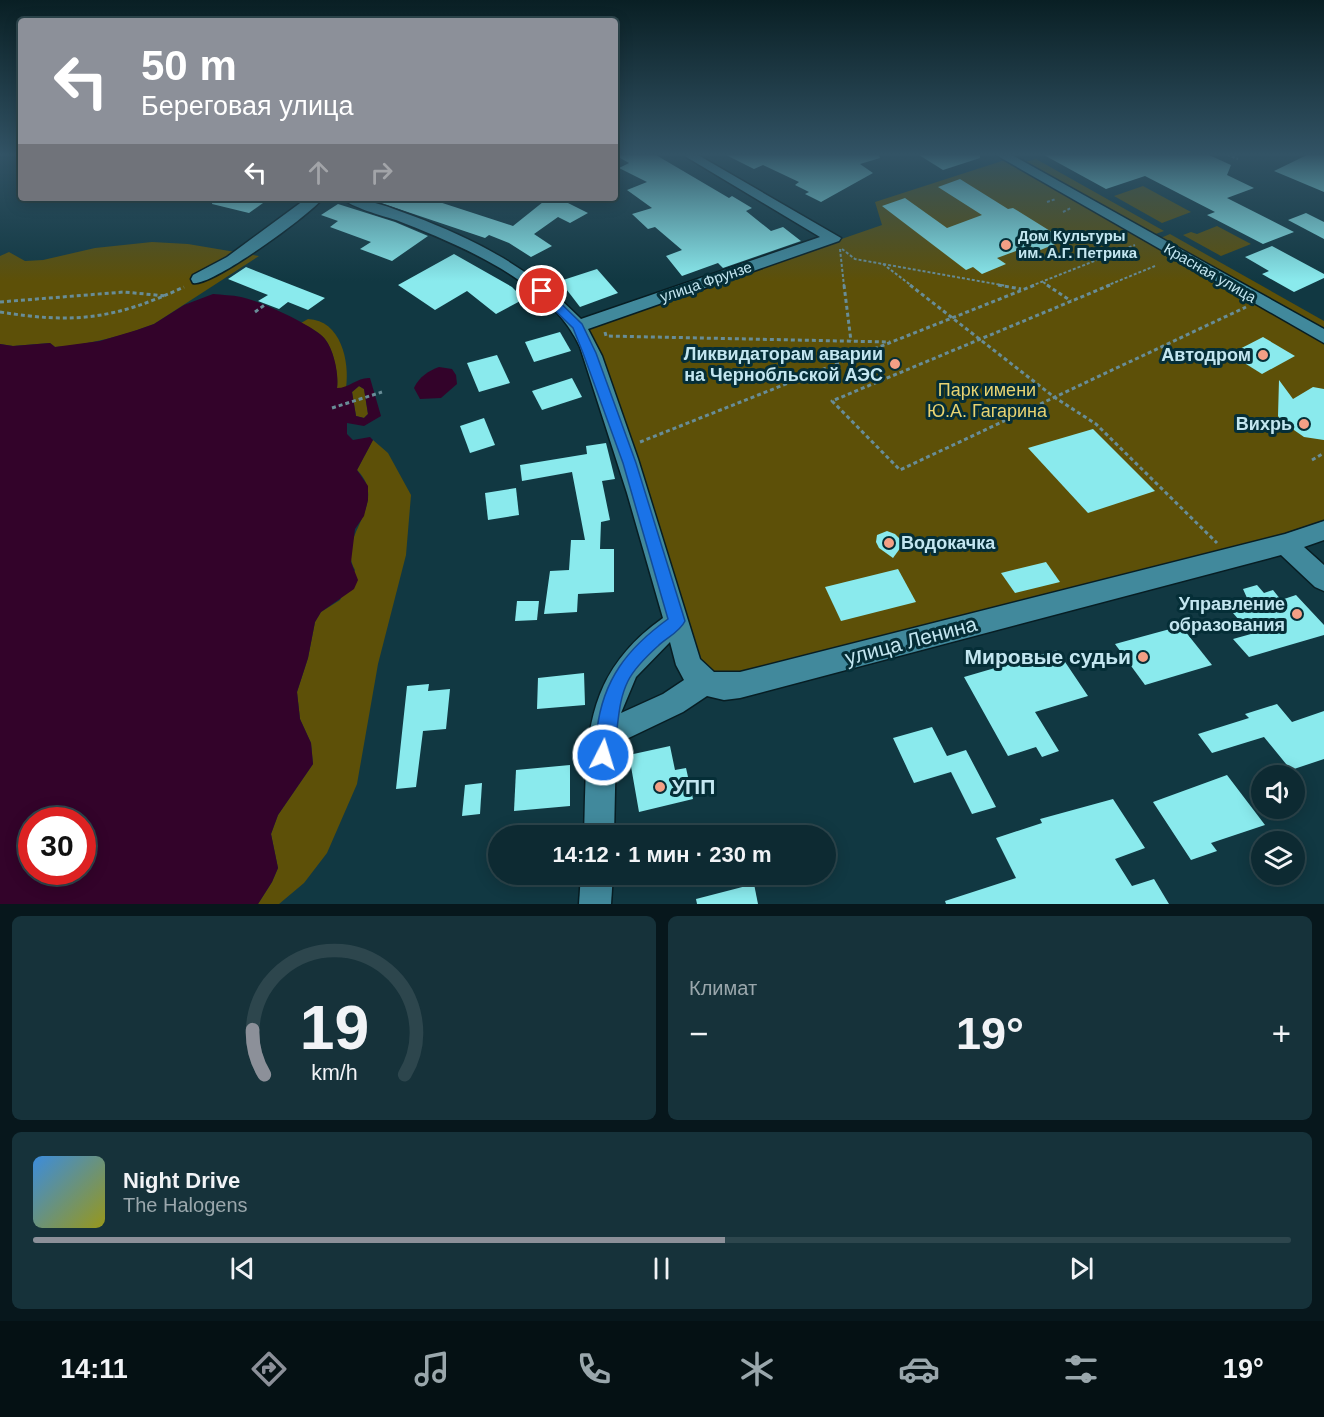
<!DOCTYPE html>
<html lang="ru">
<head>
<meta charset="utf-8">
<style>
  :root { --surface:#0d2a32; --page:#16323a; --text:#f1f3f6; --muted:#9aa7ac; --line:#2d464d; --accent:#8c9099 }
  body { margin:0; font-family:Helvetica,sans-serif; background:var(--page); color:var(--text); height:100vh; display:flex; flex-direction:column; font-size:22px; white-space:nowrap }
  * { box-sizing:border-box; margin:0 }
  p { font-size:20px; color:var(--muted) }
  .icon { flex:none; width:33px; height:33px; fill:none; stroke:currentColor; stroke-width:2; stroke-linecap:round; stroke-linejoin:round }
  .map { position:relative; height:904px; overflow:hidden }
  .side { display:flex; flex-direction:column; gap:12px; padding:12px; background:#07171c; flex:1 }
  .side>* { flex:none }
  .guide { position:absolute; left:18px; top:18px; width:600px; height:183px; border-radius:6px; box-shadow:0 3px 15px #0003,0 0 0 2px var(--line); background:#8c9099; color:#fff; overflow:hidden }
  .tools { position:absolute; left:1251px; top:765px; display:grid; gap:12px }
  .tools a { display:grid; place-items:center; width:54px; height:54px; border-radius:50%; background:var(--surface); box-shadow:0 3px 15px #0003,0 0 0 2px var(--line); font-size:30px }
  .speed { position:absolute; left:18px; top:807px; display:flex; gap:12px; font-size:30px; font-weight:700; text-align:center }
  .speed>* { display:grid; place-content:center; width:78px; height:78px; border-radius:50%; background:var(--surface); box-shadow:0 3px 15px #0003,0 0 0 2px var(--line); line-height:1 }
  .speed .limit { border:9px solid #d22; background:#fff; color:#111 }
  .pin { position:absolute; display:grid; place-items:center; width:51px; height:51px; color:#fff; margin:-26px; border:3px solid #fff; border-radius:50%; box-shadow:0 2px 6px #0007 }
  .me { position:absolute; width:66px; margin:-33px; rotate:5deg; stroke-linejoin:round; filter:drop-shadow(0 0 4px #0008) }
  .turn { display:flex; align-items:center; gap:21px; height:126px; padding:0 24px; font-size:27px }
  .turn .icon { width:78px; height:78px; stroke-width:2.5 }
  .turn b { display:block; font-size:42px; line-height:51px }
  .lanes { display:flex; align-items:center; height:57px; padding:0 24px; background:#0003; justify-content:center; gap:30px; direction:ltr }
  .lanes .off { opacity:.35 }
  .big { font-size:45px; font-weight:700; line-height:1.1 }
  .side .widget { flex:1; display:flex; flex-direction:column; justify-content:center; gap:9px; min-width:0; padding:0 21px; border-radius:9px; background:var(--page) }
  .side .dial { align-items:center; gap:0 }
  .dial svg { height:156px; overflow:visible; fill:none; stroke:var(--line); stroke-width:7; stroke-linecap:round; text-anchor:middle }
  .dial text { fill:var(--text); stroke:none }
  .song { display:flex; align-items:center; gap:18px }
  .cover { width:72px; height:72px; border-radius:9px; background:linear-gradient(135deg,hsl(210 70% 55%),hsl(60 70% 35%)) }
  .played { height:6px; border-radius:3px; background:linear-gradient(90deg,var(--accent) 55%,var(--line) 55%) }
  .keys { display:flex; justify-content:space-around; direction:ltr }
  .heat { display:flex; justify-content:space-between; align-items:center; font-size:33px; direction:ltr }
  .side .tiles { flex:1; display:grid; gap:12px; grid-template-columns:1fr 1fr }
  .widget:last-child { grid-column:span 2 }
  .trip { position:absolute; left:488px; top:825px; width:348px; height:60px; border-radius:30px; background:var(--surface); box-shadow:0 3px 15px #0003,0 0 0 2px var(--line); font-weight:700; line-height:60px; text-align:center }
  .tabs { display:flex; height:96px; justify-content:space-around; align-items:center; background:#051114; color:var(--muted) }
  .tabs .icon { width:42px; height:42px }
  .tabs .selected { color:var(--accent) }
  .tabs b { font-size:27px; color:var(--text) }
  .map>svg:first-child { display:block }
</style>
</head>
<body>
<div class="map">
<svg width="1324" height="904" viewBox="0 0 1324 904">
  <rect width="100%" height="100%" fill="#113842"/>
  <g fill="#5d5008">
    <polygon points="1036,159 1164,231 1150,236 1022,163"/>
    <polygon points="1005,160 1324,343 1324,520 1277,536 738,675 716,675 699,663 587,327 882,225 875,202"/>
    <polygon points="1143,186 1191,212 1162,223 1114,196"/>
    <polygon points="1217,226 1251,244 1221,256 1183,235 1191,232 1197,234"/>
    <polygon points="1170,234 1324,321 1324,335 1156,240"/>
    <path d="M152 242 188 244 259 256 154 324C123 336 88 345 55 347L50 343 13 346 0 344V256L9 252 25 261 43 260 95 248Z"/>
    <path d="M308 319C341 320 350 362 346 388L337 389C339 375 333 346 323 337 317 331 309 327 301 323Z"/>
    <polygon points="359,386 364,389 368,414 364,418 356,416 352,392"/>
    <path d="M373 440 388 453 411 495 406 555 378 664 357 784 327 853 304 883 279 904H258L272 882 278 868 271 834 278 815 313 764 311 743 300 719 297 692 308 658 315 622 321 612 340 600 355 570C335 536 391 504 357 470Z"/>
  </g>
  <g fill="#33032a" fill-rule="evenodd">
    <path d="M213 294C222 295 232 295 241 297 258 300 315 326 325 339 334 350 339 375 337 388 349 388 358 377 370 378L381 416 364 426 347 423V434L353 440 370 437 373 440 357 470 368 486V500L364 516 355 529 351 562 358 580 354 589 321 612 315 622 308 658 297 692 300 719 311 743 313 764 278 815 271 834 278 868 272 882 258 904H0V344L13 346 50 343 55 347 100 341 137 330 154 324 184 305ZM359 386 364 389 368 414 364 418 356 416 352 392ZM82 820V872H32V820Z"/>
    <path d="M439 367 452 369 456 375 457 384 441 398 420 399 414 388C419 377 428 371 439 367Z"/>
  </g>
  <g fill="#8aeaed">
    <polygon points="615,155 656,155 729,198 732,196 752,208 746,211 771,231 783,227 801,241 723,268 718,263 682,276 666,256 682,250 655,227 648,229 632,214 652,208 627,190 647,182 619,168 629,163"/>
    <polygon points="726,155 879,155 880,158 860,164 873,173 821,202 805,194 809,192 795,185 799,182 763,165 754,169"/>
    <polygon points="919,155 980,155 980,158 943,170"/>
    <polygon points="1044,155 1209,155 1231,165 1227,175 1254,188 1227,198 1294,232 1263,244 1207,215 1215,212 1145,176 1106,189"/>
    <polygon points="1307,155 1324,155 1324,192 1274,171"/>
    <polygon points="960,179 1008,209 1013,208 1055,234 1050,236 1060,242 1038,251 1030,246 997,258 1006,264 982,274 973,267 966,270 882,206 905,198 947,228 982,215 938,187"/>
    <polygon points="213,198 270,198 249,213 212,204"/>
    <polygon points="376,198 427,198 513,226 548,198 558,198 588,213 570,223 558,217 534,234 552,246 531,257 509,243 489,235 485,238 375,201"/>
    <polygon points="338,204 395,222 428,236 392,261 360,249 371,242 330,227 338,221 321,215"/>
    <polygon points="1306,213 1324,222 1324,239 1288,220"/>
    <polygon points="1272,246 1324,274 1324,278 1294,292 1262,274 1269,271 1245,257"/>
    <polygon points="454,254 512,287 524,299 496,314 467,291 435,310 398,285"/>
    <polygon points="246,267 325,298 308,310 288,302 279,309 258,301 268,295 228,279"/>
    <polygon points="597,269 618,293 580,307 560,281"/>
    <polygon points="560,332 571,351 534,362 525,342"/>
    <polygon points="1263,337 1295,356 1262,374 1230,354"/>
    <polygon points="497,355 510,383 479,392 467,363"/>
    <polygon points="572,378 582,397 542,410 532,391"/>
    <polygon points="1279,380 1293,399 1313,387 1324,389 1324,440 1304,437 1281,421 1278,416"/>
    <polygon points="484,418 495,445 470,453 460,426"/>
    <polygon points="1093,429 1155,491 1088,513 1028,448"/>
    <polygon points="606,443 615,479 602,481 610,520 601,522 600,549 614,549 614,592 578,594 577,612 544,614 550,571 569,570 571,540 585,540 572,472 522,481 520,465 587,454 586,446"/>
    <polygon points="516,488 519,515 488,520 485,493"/>
    <polygon points="887,531 895,534 901,540 901,547 893,558 879,548 876,542 877,535"/>
    <polygon points="1046,562 1060,582 1015,593 1001,573"/>
    <polygon points="898,569 916,602 841,621 825,587"/>
    <polygon points="1257,585 1264,593 1273,590 1281,600 1296,595 1324,625 1324,635 1249,657 1233,639 1251,634 1233,613 1248,609 1240,600 1247,598 1243,589"/>
    <polygon points="517,601 539,601 537,620 515,621"/>
    <polygon points="1181,626 1212,665 1145,685 1115,644"/>
    <polygon points="1057,650 1088,696 1035,712 1059,751 1042,757 1036,747 1008,756 964,677"/>
    <polygon points="584,673 585,705 537,709 538,678"/>
    <polygon points="429,684 428,691 450,689 446,729 423,731 416,787 396,789 407,686"/>
    <polygon points="1277,704 1292,722 1324,711 1324,759 1291,770 1264,737 1212,753 1198,734 1249,718 1245,714"/>
    <polygon points="932,727 947,756 966,750 996,807 972,814 951,772 914,783 893,738"/>
    <polygon points="670,746 675,770 686,768 693,799 639,812 629,755"/>
    <polygon points="570,765 570,806 514,811 516,770"/>
    <polygon points="1227,775 1265,825 1211,843 1217,851 1191,860 1153,802"/>
    <polygon points="482,783 480,814 462,816 465,785"/>
    <polygon points="1113,799 1145,848 1115,859 1132,886 1154,879 1169,904 946,904 945,901 1016,878 996,838 1042,823 1040,819"/>
    <polygon points="754,884 758,904 697,904 696,899"/>
  </g>
  <g fill="none" stroke-linecap="round" stroke-linejoin="round">
    <defs>
      <g id="street">
        <path d="M683 155H698L841 238 839 241 588 329 602 356 638 459 700 659 714 672H740L1285 534 1324 521V540L1304 547 1324 565V591L1315 587 1281 555 740 698 724 700 707 696 683 712 616 744 614 836H584C587 744 580 677 663 618L627 493 580 347C552 283 458 244 396 220 383 216 350 207 342 198 367 198 389 207 413 216 477 240 533 270 581 319L820 237ZM670 642 676 665 684 680 663 694 621 713 636 677Z"/>
        <polygon points="996,155 1012,155 1324,329 1324,343"/>
        <path d="M307 198H323C310 215 211 287 193 283L191 279 193 275 227 257Z"/>
        <polygon points="581,874 613,874 611,904 579,904"/>
      </g>
    </defs>
    <use href="#street" stroke="#071d23" stroke-width="3"/>
    <g stroke="#688d97" stroke-width="2" stroke-dasharray="3 2" stroke-linecap="butt">
      <polyline points="1227,155 1238,159"/>
      <polyline points="1047,202 1056,199"/>
      <polyline points="1063,212 1071,208"/>
      <polyline points="840,249 844,286"/>
      <polyline points="842,249 855,259 1007,286"/>
      <polyline points="883,264 912,286"/>
      <polyline points="1043,282 1049,286"/>
      <polyline points="1031,286 1135,245"/>
      <polyline points="1106,286 1155,266"/>
    </g>
    <g stroke="#688d97" stroke-width="3" stroke-dasharray="4 3" stroke-linecap="butt">
      <polyline points="844,285 851,341"/>
      <polyline points="910,285 1054,397 1096,424 1217,543"/>
      <polyline points="998,285 1021,289"/>
      <polyline points="1047,285 1071,301"/>
      <polyline points="1110,285 832,401 900,470 1246,307"/>
      <polyline points="0,302 124,292 166,296"/>
      <path d="M0 312C75 324 115 319 184 287"/>
      <polyline points="255,312 266,304"/>
      <polyline points="605,332 606,336 890,342"/>
      <polyline points="332,408 382,392"/>
      <polyline points="640,442 1035,285"/>
      <polyline points="1312,460 1324,453"/>
    </g>
    <use href="#street" fill="#41899c" fill-rule="evenodd"/>
  </g>
  <linearGradient id="sky" x2="0" y2="1"><stop stop-color="#091f24"/><stop offset="0.55" stop-color="#325365"/><stop offset="1" stop-color="#325365" stop-opacity="0"/></linearGradient>
  <rect width="1324" height="281" fill="url(#sky)"/>
  <path fill="#1a73e8" stroke="#114b97" stroke-width="1.5" d="M538 289H546L582 324 596 353 636 463 685 621C680 632 666 638 658 646 648 655 634 669 628 681 615 707 620 736 610 762L603 765 597 762C592 752 596 740 597 730 603 679 628 648 668 619L623 463 583 353 573 328 538 294Z"/>
  <g fill="#f39f85" stroke="#052e37" stroke-width="2">
    <circle cx="1006" cy="245" r="6"/>
    <circle cx="1263" cy="355" r="6"/>
    <circle cx="895" cy="364" r="6"/>
    <circle cx="1304" cy="424" r="6"/>
    <circle cx="889" cy="543" r="6"/>
    <circle cx="1297" cy="614" r="6"/>
    <circle cx="1143" cy="657" r="6"/>
    <circle cx="660" cy="787" r="6"/>
  </g>
  <g text-anchor="middle" stroke-width="6" stroke-linejoin="round" paint-order="stroke">
    <g font-size="15" font-weight="bold" fill="#c3e6f0" stroke="#052e37" text-anchor="start">
      <text x="1018" y="241">Дом Культуры<tspan x="1018" dy="17">им. А.Г. Петрика</tspan></text>
    </g>
    <g font-size="15" fill="#c3e6f0" stroke="#052e37">
      <text transform="translate(1210 273) rotate(30)" y="5">Красная улица</text>
      <text transform="translate(706 282) rotate(-19)" y="5">улица Фрунзе</text>
    </g>
    <g font-size="18" font-weight="bold" fill="#c3e6f0" stroke="#052e37" text-anchor="end">
      <text x="883" y="360">Ликвидаторам аварии<tspan x="883" dy="21">на Чернобльской АЭС</tspan></text>
      <text x="1251" y="361">Автодром</text>
      <text x="1292" y="430">Вихрь</text>
      <text x="901" y="549" text-anchor="start">Водокачка</text>
      <text x="1285" y="610">Управление<tspan x="1285" dy="21">образования</tspan></text>
    </g>
    <g font-size="18" fill="#e8d371" stroke="#052e37">
      <text x="987" y="396">Парк имени<tspan x="987" dy="21">Ю.А. Гагарина</tspan></text>
    </g>
    <g font-size="21" fill="#c3e6f0" stroke="#052e37">
      <text transform="translate(911 641) rotate(-15)" y="7">улица Ленина</text>
    </g>
    <g font-size="21" font-weight="bold" fill="#c3e6f0" stroke="#052e37" text-anchor="end">
      <text x="1131" y="664">Мировые судьи</text>
      <text x="672" y="794" text-anchor="start">УПП</text>
    </g>
  </g>
</svg>
<div class="tools">
<a><svg class="icon" aria-label="sound" viewBox="0 0 24 24"><path d="M4 9h4l5-4v14l-5-4H4zM17 9q2 3 0 6"/></svg></a>
<a><svg class="icon" aria-label="layers" viewBox="0 0 24 24"><path d="M12 4l9 5-9 5-9-5zM3 14l9 5 9-5"/></svg></a>
</div>
<div class="speed"><div class="limit">30</div></div>
<div class="pin" style="left:542px;top:291px;background:#d93025"><svg class="icon" aria-label="arrive" viewBox="0 0 24 24"><path d="M6 21V4h12l-3 4 3 4H6"/></svg></div>
<svg class="me" style="left:603px;top:755px" viewBox="-20 -20 40 40"><circle r="17" fill="#1a73e8" stroke="#fff" stroke-width="3"/><path d="M0-11L8 9 0 5-8 9z" fill="#fff"/></svg>
<div class="trip">14:12 · 1 мин · 230 m</div>
<div class="guide">
<div class="turn"><svg class="icon" aria-label="left" viewBox="0 0 24 24"><path d="M17 20v-9H6M10 6l-5 5 5 5"/></svg><div><b>50 m</b>Береговая улица</div></div>
<div class="lanes"><svg class="icon" aria-label="left" viewBox="0 0 24 24"><path d="M17 20v-9H6M10 6l-5 5 5 5"/></svg><svg class="icon off" aria-label="ahead" viewBox="0 0 24 24"><path d="M12 20V5M6 11l6-6 6 6"/></svg><svg class="icon off" aria-label="right" viewBox="0 0 24 24"><path d="M7 20v-9h11M14 6l5 5-5 5"/></svg></div>
</div>
</div>
<section class="side">
<div class="tiles">
<div class="widget dial"><svg viewBox="0 0 100 80">
<path d="M14 69A42 42 0 1 1 86 69"/>
<path d="M14 69A42 42 0 0 1 8 46" stroke="#8c9099"/>
<text x="50" y="56" font-size="32" font-weight="700">19</text>
<text x="50" y="72" font-size="11">km/h</text>
</svg></div>
<div class="widget"><p>Климат</p>
<div class="heat"><a>−</a><b class="big">19°</b><a>+</a></div>
</div>
<div class="widget">
<div class="song"><i class="cover"></i><div><b>Night Drive</b><p>The Halogens</p></div></div>
<div class="played"></div>
<div class="keys"><svg class="icon" aria-label="previous" viewBox="0 0 24 24"><path d="M18 5L8 12l10 7zM5 5v14"/></svg><svg class="icon" aria-label="pause" viewBox="0 0 24 24"><path d="M8 5v14M16 5v14"/></svg><svg class="icon" aria-label="next" viewBox="0 0 24 24"><path d="M6 5l10 7-10 7zM19 5v14"/></svg></div>
</div>
</div>
</section>
<nav class="tabs">
<b>14:11</b>
<svg class="icon selected" aria-label="directions" viewBox="0 0 24 24"><path d="M12 3l9 9-9 9-9-9zM9 14v-3h6M13 9l2 2-2 2"/></svg>
<svg class="icon" aria-label="music" viewBox="0 0 24 24"><path d="M9 18V5l10-2v13"/><circle cx="6" cy="18" r="3"/><circle cx="16" cy="16" r="3"/></svg>
<svg class="icon" aria-label="phone" viewBox="0 0 24 24"><path d="M5 4h4l2 5-3 2q2 4 5 5l2-3 5 2v4C11 20 4 13 5 4z"/></svg>
<svg class="icon" aria-label="climate" viewBox="0 0 24 24"><path d="M12 3v18M4 7l16 10M4 17L20 7"/></svg>
<svg class="icon" aria-label="car" viewBox="0 0 24 24"><path d="M5 17H2v-5l4-1 3-4h7l3 4 3 1v5h-3M9 17h6M6 11h13"/><circle cx="7" cy="17" r="2"/><circle cx="17" cy="17" r="2"/></svg>
<svg class="icon" aria-label="filters" viewBox="0 0 24 24"><path d="M4 7h16M4 17h16"/><circle cx="9" cy="7" r="2"/><circle cx="15" cy="17" r="2"/></svg>
<b>19°</b>
</nav>
</body>
</html>
